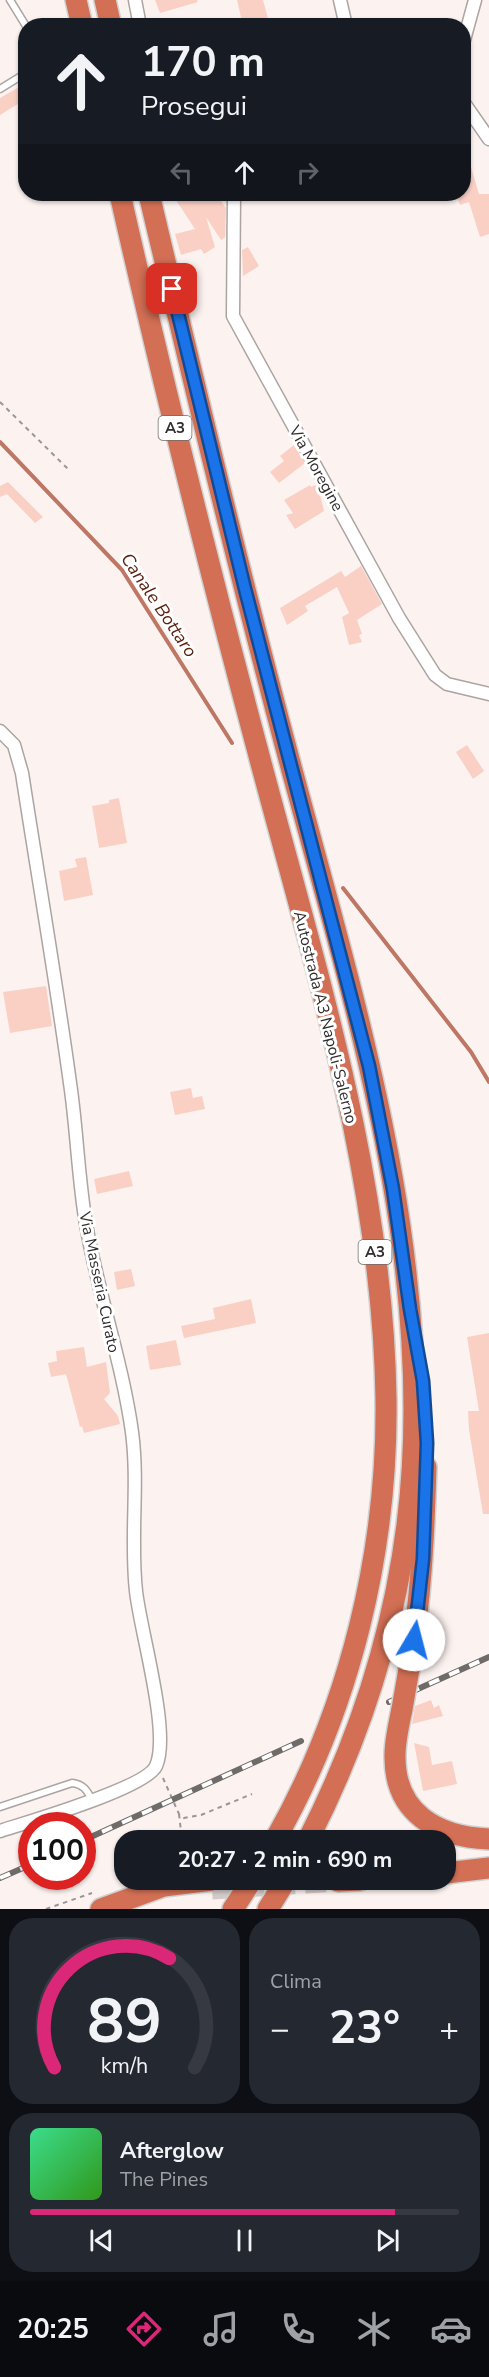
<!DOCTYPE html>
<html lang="it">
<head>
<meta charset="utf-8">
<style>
  :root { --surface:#171b24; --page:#242831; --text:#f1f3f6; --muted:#9ea1a6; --line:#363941; --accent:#db2777 }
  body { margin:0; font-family:"Nunito Sans",sans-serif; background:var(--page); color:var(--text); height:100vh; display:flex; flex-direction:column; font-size:22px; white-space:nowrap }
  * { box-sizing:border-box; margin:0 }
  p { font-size:20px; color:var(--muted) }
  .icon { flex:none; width:33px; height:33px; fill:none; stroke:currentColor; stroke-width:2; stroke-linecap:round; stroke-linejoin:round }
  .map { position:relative; height:1909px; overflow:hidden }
  .details { display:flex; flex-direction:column; gap:9px; padding:9px; background:#0d0f14; flex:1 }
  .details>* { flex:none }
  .top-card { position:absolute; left:18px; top:18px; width:453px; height:183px; border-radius:24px; box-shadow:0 2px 4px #0004; background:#171b24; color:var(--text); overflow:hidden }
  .speed { position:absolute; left:18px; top:1812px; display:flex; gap:12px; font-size:30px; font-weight:700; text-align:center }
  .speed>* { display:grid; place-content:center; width:78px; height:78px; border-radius:50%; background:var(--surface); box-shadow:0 2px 4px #0004; line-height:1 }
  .speed .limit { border:9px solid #d22; background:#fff; color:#111 }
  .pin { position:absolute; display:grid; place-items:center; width:51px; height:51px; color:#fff; margin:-26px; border-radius:12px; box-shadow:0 3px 9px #0006 }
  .me { position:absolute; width:66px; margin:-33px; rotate:8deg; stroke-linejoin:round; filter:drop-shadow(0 0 4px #0008) }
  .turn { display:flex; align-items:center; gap:21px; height:126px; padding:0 24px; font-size:27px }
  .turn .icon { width:78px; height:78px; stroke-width:2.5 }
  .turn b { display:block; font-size:42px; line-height:51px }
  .lanes { display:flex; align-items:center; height:57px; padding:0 24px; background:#0003; justify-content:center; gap:30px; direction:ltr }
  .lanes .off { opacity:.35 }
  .big { font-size:45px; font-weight:700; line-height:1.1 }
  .details .card { flex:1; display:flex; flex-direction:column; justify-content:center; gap:9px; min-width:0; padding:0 21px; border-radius:24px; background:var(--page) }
  .details .dial { align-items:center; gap:0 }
  .dial svg { height:156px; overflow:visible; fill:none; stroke:var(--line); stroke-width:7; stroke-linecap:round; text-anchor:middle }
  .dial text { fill:var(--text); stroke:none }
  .song { display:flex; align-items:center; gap:18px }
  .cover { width:72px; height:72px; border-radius:9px; background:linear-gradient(135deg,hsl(150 70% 55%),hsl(110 70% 35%)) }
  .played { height:6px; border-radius:3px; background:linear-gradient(90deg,var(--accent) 85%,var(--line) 85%) }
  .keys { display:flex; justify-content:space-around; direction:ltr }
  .heat { display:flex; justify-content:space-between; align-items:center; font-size:33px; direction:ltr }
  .details .tiles { flex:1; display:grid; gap:9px; grid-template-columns:1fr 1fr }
  .card:last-child { grid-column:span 2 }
  .trip { position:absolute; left:114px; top:1830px; width:342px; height:60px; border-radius:24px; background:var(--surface); box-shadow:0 2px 4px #0004; font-weight:700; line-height:60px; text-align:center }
  .tab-bar { display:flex; height:96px; justify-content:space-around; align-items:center; background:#090b0e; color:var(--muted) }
  .tab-bar .icon { width:42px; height:42px }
  .tab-bar .on { color:var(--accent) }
  .tab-bar b { font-size:27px; color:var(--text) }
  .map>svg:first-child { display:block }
</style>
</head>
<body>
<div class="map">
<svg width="489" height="1909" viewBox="0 0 489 1909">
  <rect width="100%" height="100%" fill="#fcf3f0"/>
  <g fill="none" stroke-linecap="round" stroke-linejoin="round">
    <g stroke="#bd7764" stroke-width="4">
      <polyline points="0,442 122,570 232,743"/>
      <polyline points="343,888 471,1052 489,1082"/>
    </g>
  </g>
  <g fill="#fad0c5">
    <polygon points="155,0 197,0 198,2 160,13"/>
    <polygon points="237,0 263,0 269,22 265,22 266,26 243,26"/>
    <polygon points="26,83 26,99 0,115 0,98"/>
    <polygon points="464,150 466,150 479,194 489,194 489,234 480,237 469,202 460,205 456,194 464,194"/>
    <polygon points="172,194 226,194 226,199 221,201 226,208 225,237 221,240 206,217 215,247 204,254 201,249 181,255 175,234 195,229"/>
    <polygon points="248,247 259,266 243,276 242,250"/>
    <polygon points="294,445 305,463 279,483 270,472 284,461 280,456"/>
    <polygon points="8,482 43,517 35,523 7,494 0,497 0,486"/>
    <polygon points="310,485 311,487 316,485 318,487 324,511 295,529 286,515 293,513 284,500"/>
    <polygon points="361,566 382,604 357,620 362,634 359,635 362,642 349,645 342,617 349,613 337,587 305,606 308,611 287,625 280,608 341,571 345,577"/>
    <polygon points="467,745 484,771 473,779 456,752"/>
    <polygon points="119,798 127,843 99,848 92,806 109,803 109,800"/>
    <polygon points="86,857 93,895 64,901 59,871 77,867 75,859"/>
    <polygon points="46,986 52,1026 10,1033 3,992"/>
    <polygon points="191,1088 193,1098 202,1096 205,1109 175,1115 170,1092"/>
    <polygon points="129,1171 133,1186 97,1194 94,1179"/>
    <polygon points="131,1269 135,1286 117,1290 114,1272"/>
    <polygon points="251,1299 256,1323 184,1338 181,1326 215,1319 213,1308"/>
    <polygon points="489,1333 489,1514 483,1514 469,1430 468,1411 479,1411 467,1337"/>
    <polygon points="176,1340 181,1365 150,1370 146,1346"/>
    <polygon points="84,1347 87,1367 106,1362 110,1393 104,1399 118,1416 120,1424 84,1433 82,1426 80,1427 66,1374 51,1377 48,1363 57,1361 56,1351"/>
    <polygon points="431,1700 434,1708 439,1705 443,1716 412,1724 415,1706"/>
    <polygon points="414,1743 429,1747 432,1765 452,1761 457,1784 423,1791"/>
  </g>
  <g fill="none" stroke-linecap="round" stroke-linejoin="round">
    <polyline stroke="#d3cbc9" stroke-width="21" stroke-dasharray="21 10" stroke-linecap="butt" points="212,1889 338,1881"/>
    <defs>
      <g id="lane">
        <polyline points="10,0 26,26"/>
        <polyline points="0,89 26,73"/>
        <path d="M0 1807 72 1783C83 1784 87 1790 92 1800"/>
      </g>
      <g id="street">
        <polyline points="135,0 140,26"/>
        <polyline points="340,0 346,26"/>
        <polyline points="464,40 475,0"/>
        <polyline points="464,103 489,139"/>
        <polyline points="234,194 233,316 399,618 435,675 447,684 489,694"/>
        <path d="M0 731 14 745 22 773C38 877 56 980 70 1083 77 1130 78 1177 86 1224 98 1294 122 1361 132 1432 139 1485 130 1538 136 1591 140 1630 171 1733 156 1766 146 1788 28 1822 0 1831"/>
      </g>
      <g id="highway">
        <polyline points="76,0 82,26"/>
        <polyline points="105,0 111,26"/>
        <path d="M120 194C162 379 208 564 257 748 313 961 383 1177 386 1399 388 1551 350 1708 275 1840"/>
        <path d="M149 194C193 379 237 564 286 748 352 996 440 1266 407 1525 393 1636 358 1742 308 1840"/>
        <path d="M409 1669C421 1602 424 1535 426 1467"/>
        <path d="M402 1709C399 1724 395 1740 395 1755 394 1813 437 1837 489 1839"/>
        <polyline points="446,1873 489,1868"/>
        <polyline points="338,1881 360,1880"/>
        <polyline points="101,1909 164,1886 212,1880"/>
        <polyline points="233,1909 252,1880"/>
        <polyline points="268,1909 286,1880"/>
      </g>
    </defs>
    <use href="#lane" stroke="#aca4a1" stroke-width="9"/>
    <use href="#street" stroke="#aca4a1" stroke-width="15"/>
    <use href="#highway" stroke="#d1d1d1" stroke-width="24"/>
    <g stroke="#9b9593" stroke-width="2" stroke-dasharray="4.5 4.5" stroke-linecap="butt">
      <polyline points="0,402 69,470"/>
      <polyline points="163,1778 179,1814 184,1818 201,1815 252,1794"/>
      <polyline points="179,1814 182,1840"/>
      <polyline points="46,1909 92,1893"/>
    </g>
    <use href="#lane" stroke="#fff" stroke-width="6"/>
    <use href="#street" stroke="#fff" stroke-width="12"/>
    <use href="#highway" stroke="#d26f54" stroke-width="21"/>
    <defs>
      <g id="rail">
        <polyline points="389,1702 489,1657"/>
        <polyline points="82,1841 301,1741"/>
        <polyline points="0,1878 32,1864"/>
      </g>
    </defs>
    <use href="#rail" stroke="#6f6b69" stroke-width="6"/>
    <use href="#rail" stroke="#fff" stroke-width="4" stroke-dasharray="11" stroke-linecap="butt"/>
    <defs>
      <polyline id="highway-bridge" points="402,1709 409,1669"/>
    </defs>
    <use href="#highway-bridge" stroke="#d1d1d1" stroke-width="24" stroke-linecap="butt"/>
    <use href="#highway-bridge" stroke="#d26f54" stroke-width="21"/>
  </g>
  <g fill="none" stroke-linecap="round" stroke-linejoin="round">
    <defs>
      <polyline id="route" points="172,289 245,589 369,1066 393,1189 410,1309 423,1381 427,1443 423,1559 414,1640"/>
    </defs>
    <use href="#route" stroke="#114b97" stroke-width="15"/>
    <use href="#route" stroke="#1a73e8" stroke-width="10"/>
  </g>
  <g text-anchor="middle" stroke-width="6" stroke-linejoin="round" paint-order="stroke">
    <g fill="#fff" stroke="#6e6c6b" stroke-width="1.5">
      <rect x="158.5" y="416" width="33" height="24" rx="4.5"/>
      <rect x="358.5" y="1240" width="33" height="24" rx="4.5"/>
    </g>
    <g font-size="15" font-weight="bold" fill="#302d2c">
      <text x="175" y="433">A3</text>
      <text x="375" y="1257">A3</text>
    </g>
    <g font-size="16" fill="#302d2c" stroke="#fff">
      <text transform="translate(317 468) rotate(61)" y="6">Via Moregine</text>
      <text transform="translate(326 1017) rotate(76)" y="6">Autostrada A3 Napoli-Salerno</text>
      <text transform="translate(100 1282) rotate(78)" y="6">Via Masseria Curato</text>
    </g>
    <g font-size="18" font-style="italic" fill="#5e2110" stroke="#fff">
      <text transform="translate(159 605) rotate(56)" y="6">Canale Bottaro</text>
    </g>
  </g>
</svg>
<div class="speed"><div class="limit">100</div></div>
<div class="pin" style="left:172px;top:289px;background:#d93025"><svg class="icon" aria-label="arrive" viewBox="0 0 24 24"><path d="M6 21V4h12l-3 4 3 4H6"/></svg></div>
<svg class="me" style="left:414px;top:1640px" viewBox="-20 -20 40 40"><circle r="19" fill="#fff"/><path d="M0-13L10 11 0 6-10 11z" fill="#1a73e8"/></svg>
<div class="trip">20:27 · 2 min · 690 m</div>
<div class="top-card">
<div class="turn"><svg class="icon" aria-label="ahead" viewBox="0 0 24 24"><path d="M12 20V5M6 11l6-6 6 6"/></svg><div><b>170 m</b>Prosegui</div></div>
<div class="lanes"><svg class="icon off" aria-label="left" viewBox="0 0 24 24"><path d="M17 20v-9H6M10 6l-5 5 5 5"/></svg><svg class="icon" aria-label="ahead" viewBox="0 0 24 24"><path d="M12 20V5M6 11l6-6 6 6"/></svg><svg class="icon off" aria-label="right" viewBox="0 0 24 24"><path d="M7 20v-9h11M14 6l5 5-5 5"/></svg></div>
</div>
</div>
<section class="details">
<div class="tiles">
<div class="card dial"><svg viewBox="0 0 100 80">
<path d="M14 69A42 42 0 1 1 86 69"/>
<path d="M14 69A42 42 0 0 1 73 13" stroke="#db2777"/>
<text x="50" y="56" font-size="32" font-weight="700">89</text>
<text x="50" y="72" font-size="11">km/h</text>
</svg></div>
<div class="card"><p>Clima</p>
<div class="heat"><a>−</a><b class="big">23°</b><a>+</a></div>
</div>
<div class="card">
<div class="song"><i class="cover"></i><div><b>Afterglow</b><p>The Pines</p></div></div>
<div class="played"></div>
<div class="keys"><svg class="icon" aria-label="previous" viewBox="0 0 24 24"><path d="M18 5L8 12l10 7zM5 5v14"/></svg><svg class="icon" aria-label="pause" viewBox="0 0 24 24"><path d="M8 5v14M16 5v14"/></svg><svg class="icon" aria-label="next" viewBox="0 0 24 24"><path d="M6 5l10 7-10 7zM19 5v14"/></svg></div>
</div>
</div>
</section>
<nav class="tab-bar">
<b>20:25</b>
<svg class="icon on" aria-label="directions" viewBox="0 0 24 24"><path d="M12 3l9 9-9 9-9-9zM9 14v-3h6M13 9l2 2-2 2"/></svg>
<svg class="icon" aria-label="music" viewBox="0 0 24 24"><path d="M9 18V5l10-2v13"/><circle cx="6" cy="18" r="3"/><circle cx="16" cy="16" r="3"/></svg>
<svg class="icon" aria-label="phone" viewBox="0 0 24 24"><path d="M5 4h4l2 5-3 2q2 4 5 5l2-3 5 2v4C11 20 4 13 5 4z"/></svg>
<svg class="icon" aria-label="climate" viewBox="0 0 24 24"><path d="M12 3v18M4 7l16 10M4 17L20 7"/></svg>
<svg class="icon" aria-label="car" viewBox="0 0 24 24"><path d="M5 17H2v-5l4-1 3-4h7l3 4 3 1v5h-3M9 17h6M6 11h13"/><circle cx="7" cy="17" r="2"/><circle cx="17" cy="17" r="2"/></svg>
</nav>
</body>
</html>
